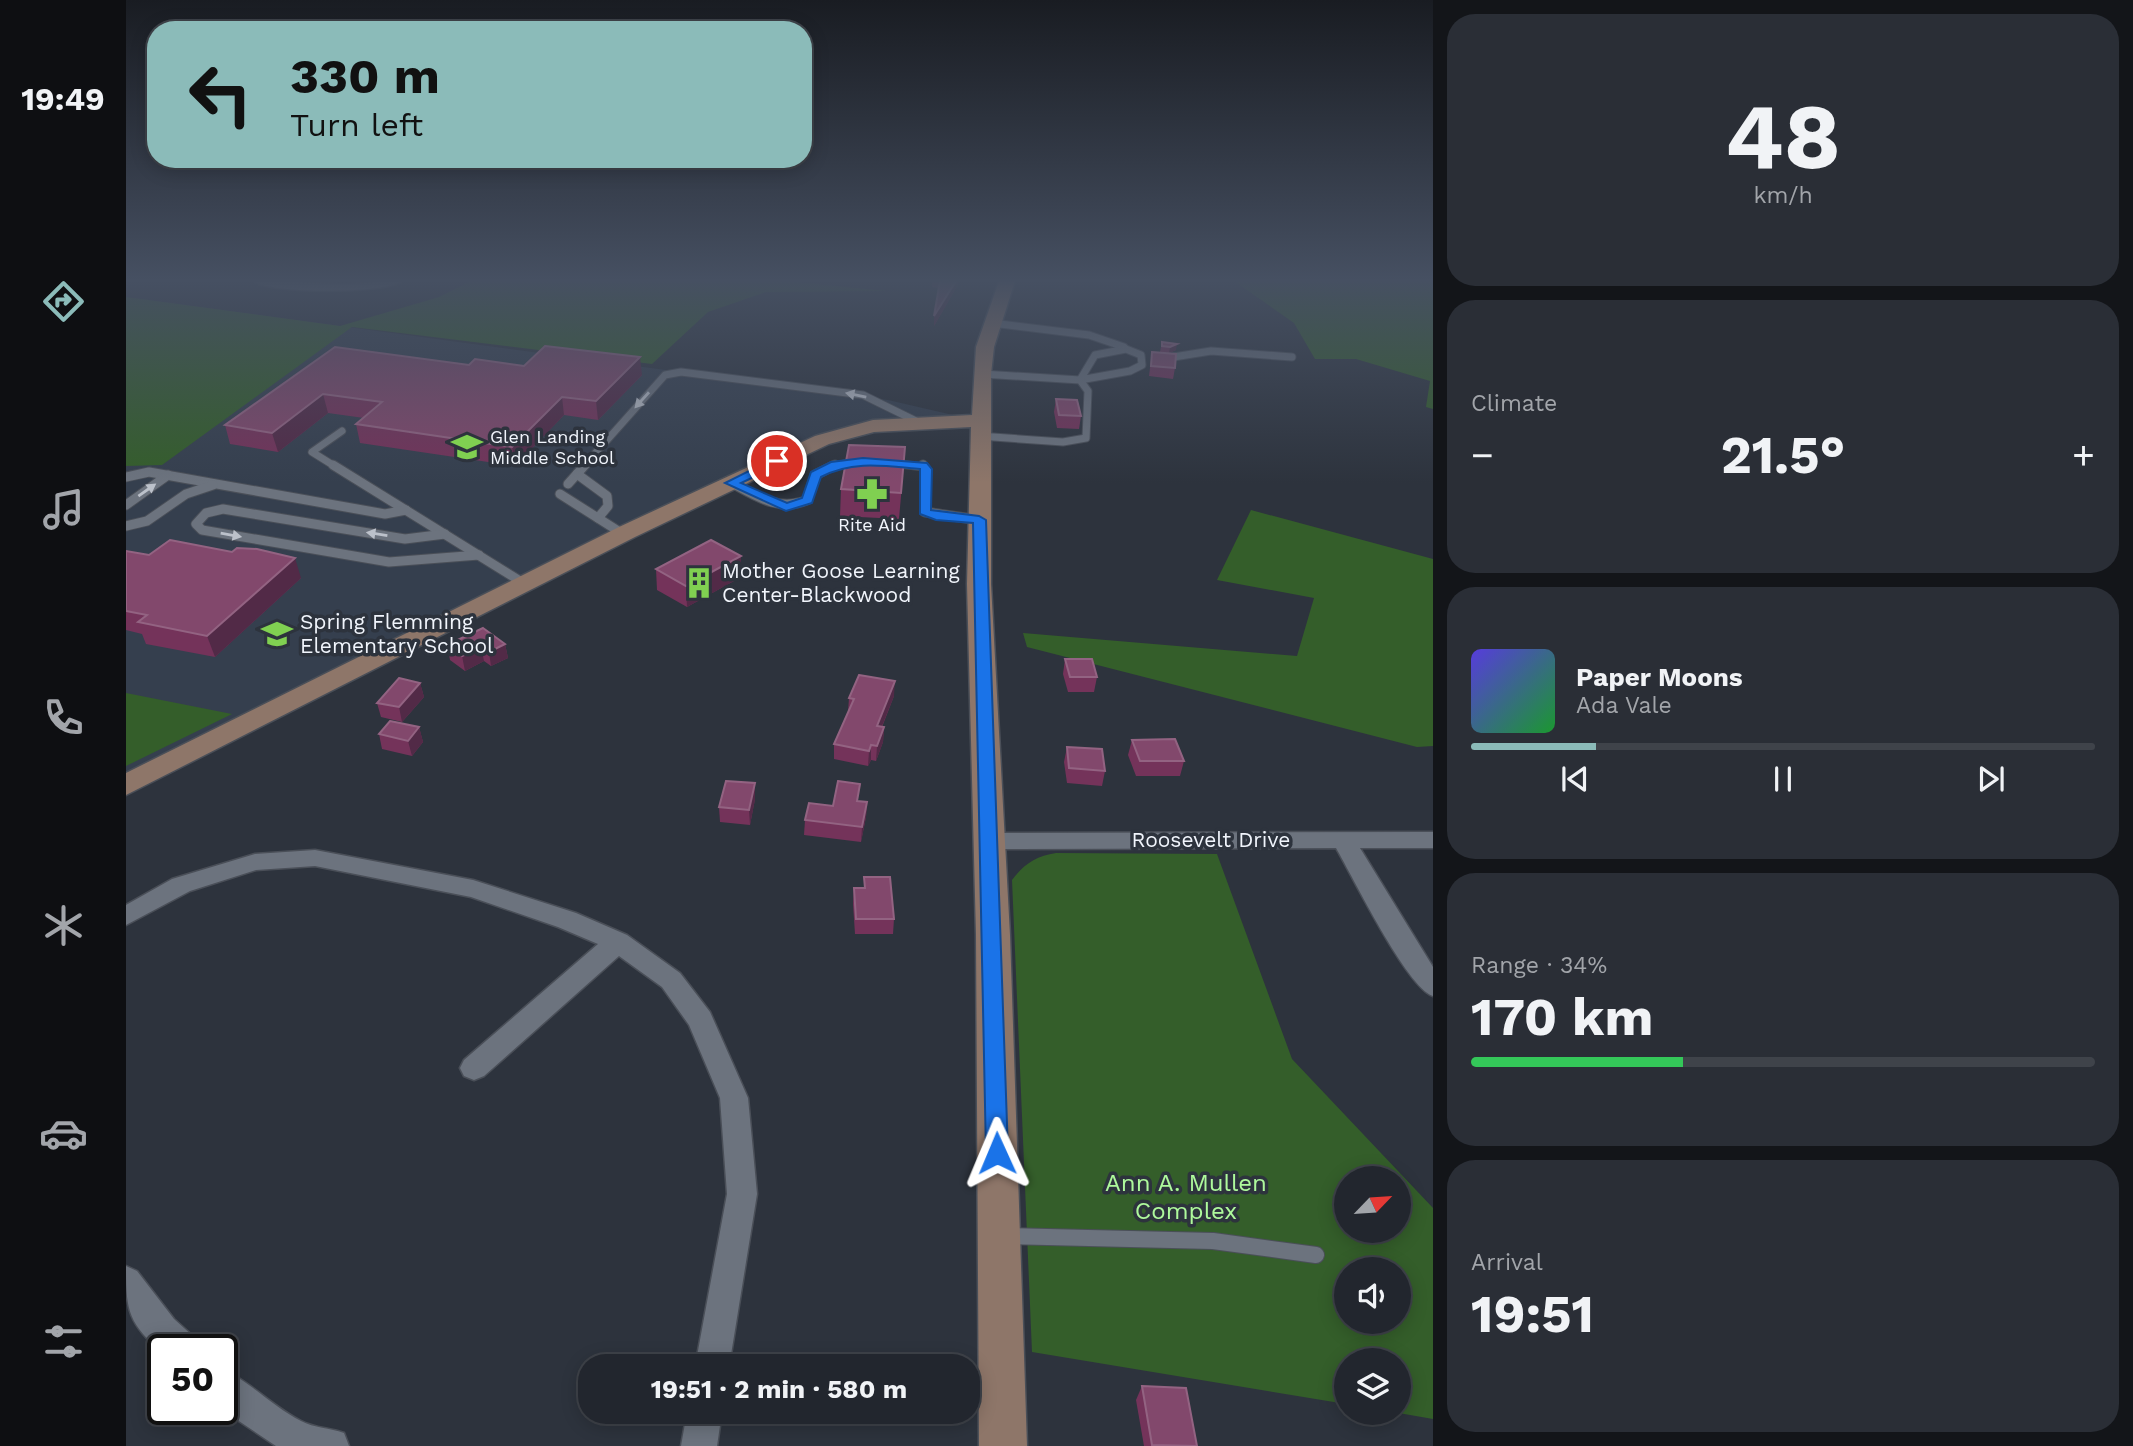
<!DOCTYPE html>
<html lang="en">
<head>
<meta charset="utf-8">
<style>
  :root { --surface:#22262e; --page:#2a2e36; --text:#f1f3f6; --muted:#a2a5aa; --line:#3f434a; --accent:#8bbbb9 }
  body { margin:0; font-family:"Work Sans",sans-serif; background:var(--page); color:var(--text); height:100vh; display:flex; flex-direction:column; font-size:26px; white-space:nowrap }
  * { box-sizing:border-box; margin:0 }
  p { font-size:23px; color:var(--muted) }
  .icon { flex:none; width:38px; height:38px; fill:none; stroke:currentColor; stroke-width:2; stroke-linecap:round; stroke-linejoin:round }
  .map { position:relative; flex:1; overflow:hidden }
  .panel { display:flex; flex-direction:column; gap:14px; padding:14px; background:#131519; width:700px }
  .panel>* { flex:none }
  .banner { position:absolute; left:21px; top:21px; width:665px; height:147px; border-radius:28px; box-shadow:0 4px 18px #0003,0 0 0 2px var(--line); background:#8bbbb9; color:#111; overflow:hidden }
  .needle { width:46px; rotate:65deg }
  .fabs { position:absolute; left:1208px; top:1166px; display:grid; gap:14px }
  .fabs a { display:grid; place-items:center; width:77px; height:77px; border-radius:50%; background:var(--surface); box-shadow:0 4px 18px #0003,0 0 0 2px var(--line); font-size:35px }
  .speed { position:absolute; left:21px; top:1334px; display:flex; gap:14px; font-size:35px; font-weight:700; text-align:center }
  .speed>* { display:grid; place-content:center; width:91px; height:91px; border-radius:50%; background:var(--surface); box-shadow:0 4px 18px #0003,0 0 0 2px var(--line); line-height:1 }
  .speed .limit { border:4px solid #111; border-radius:10px; background:#fff; color:#111 }
  .pin { position:absolute; display:grid; place-items:center; width:60px; height:60px; color:#fff; margin:-30px; border:4px solid #fff; border-radius:50%; box-shadow:0 2px 7px #0007 }
  .me { position:absolute; width:77px; margin:-38px; rotate:359deg; stroke-linejoin:round; filter:drop-shadow(0 0 5px #0008) }
  .turn { display:flex; align-items:center; gap:24px; height:147px; padding:0 28px; font-size:32px }
  .turn .icon { width:91px; height:91px; stroke-width:2.5 }
  .turn b { display:block; font-size:49px; line-height:60px }
  .big { font-size:52px; font-weight:700; line-height:1.1 }
  .panel .card { flex:1; display:flex; flex-direction:column; justify-content:center; gap:10px; min-width:0; padding:0 24px; border-radius:28px; background:var(--page) }
  .panel .dial { align-items:center; gap:0 }
  .dial b { font-size:91px; line-height:1 }
  .song { display:flex; align-items:center; gap:21px }
  .cover { width:84px; height:84px; border-radius:10px; background:linear-gradient(135deg,hsl(250 70% 55%),hsl(130 70% 35%)) }
  .played { height:7px; border-radius:4px; background:linear-gradient(90deg,var(--accent) 20%,var(--line) 20%) }
  .keys { display:flex; justify-content:space-around; direction:ltr }
  .heat { display:flex; justify-content:space-between; align-items:center; font-size:38px; direction:ltr }
  .charge { height:10px; border-radius:5px; background:linear-gradient(90deg,#34c759 34%,var(--line) 0) }
  .trip { position:absolute; left:452px; top:1354px; width:402px; height:70px; border-radius:28px; background:var(--surface); box-shadow:0 4px 18px #0003,0 0 0 2px var(--line); font-weight:700; line-height:70px; text-align:center }
  main { display:flex; flex:1; min-height:0 }
  .dock { display:flex; flex-direction:column; width:126px; justify-content:space-around; align-items:center; background:#0e0f12; color:var(--muted) }
  .dock .icon { width:49px; height:49px }
  .dock .active { color:var(--accent) }
  .dock b { font-size:32px; color:var(--text) }
  .map>svg:first-child { display:block }
</style>
</head>
<body>
<main>
<nav class="dock">
<b>19:49</b>
<svg class="icon active" aria-label="directions" viewBox="0 0 24 24"><path d="M12 3l9 9-9 9-9-9zM9 14v-3h6M13 9l2 2-2 2"/></svg>
<svg class="icon" aria-label="music" viewBox="0 0 24 24"><path d="M9 18V5l10-2v13"/><circle cx="6" cy="18" r="3"/><circle cx="16" cy="16" r="3"/></svg>
<svg class="icon" aria-label="phone" viewBox="0 0 24 24"><path d="M5 4h4l2 5-3 2q2 4 5 5l2-3 5 2v4C11 20 4 13 5 4z"/></svg>
<svg class="icon" aria-label="climate" viewBox="0 0 24 24"><path d="M12 3v18M4 7l16 10M4 17L20 7"/></svg>
<svg class="icon" aria-label="car" viewBox="0 0 24 24"><path d="M5 17H2v-5l4-1 3-4h7l3 4 3 1v5h-3M9 17h6M6 11h13"/><circle cx="7" cy="17" r="2"/><circle cx="17" cy="17" r="2"/></svg>
<svg class="icon" aria-label="filters" viewBox="0 0 24 24"><path d="M4 7h16M4 17h16"/><circle cx="9" cy="7" r="2"/><circle cx="15" cy="17" r="2"/></svg>
</nav>
<div class="map">
<svg width="1307" height="1446" viewBox="0 0 1307 1446">
  <rect width="100%" height="100%" fill="#2d333d"/>
  <polygon fill="#353f4e" points="0,297 762,400 853,421 715,433 0,785"/>
  <g fill="#345e2a" fill-rule="evenodd">
    <polygon points="345,281 660,281 761,291 640,292 582,312 526,364 226,327 36,465 0,466 0,297 214,326 313,297"/>
    <polygon points="1108,281 1307,281 1307,409 1300,407 1304,381 1230,359 1189,359 1168,323"/>
    <polygon points="1125,510 1307,559 1307,746 1291,747 901,647 897,633 1171,656 1188,598 1091,580"/>
    <polygon points="0,693 106,714 0,766"/>
    <path d="M930 853 1091 854 1166 1059 1307 1208V1419L1267 1412H1272V1360H1220V1404L906 1352 886 880C898 864 910 856 930 853ZM1220 1178H1272V1230H1220ZM1220 1269H1272V1321H1220Z"/>
  </g>
  <g fill="none" stroke-linecap="round" stroke-linejoin="round">
    <defs>
      <g id="lane-far2">
        <polyline points="866,323 963,335 998,347"/>
        <polygon points="1000,349 1015,355 1016,365 1004,371 954,380 969,355"/>
        <polyline points="1035,359 1085,351 1166,357"/>
        <polyline points="853,436 937,442 960,438 962,391 954,380 856,374"/>
        <polyline points="765,463 798,467"/>
        <polyline points="210,467 186,452 216,431"/>
        <polyline points="457,467 539,375 555,372 737,395 792,422"/>
        <polyline points="705,467 732,461"/>
      </g>
      <g id="lane-far1">
        <polyline points="207,465 399,584"/>
        <polyline points="797,465 800,469 799,512 853,520"/>
        <polyline points="451,474 481,496 482,506 472,518"/>
        <polyline points="0,477 23,472 259,514 280,510"/>
        <path d="M606 483C630 496 653 512 681 500L689 475 709 465"/>
        <polyline points="442,484 459,465"/>
        <polyline points="434,494 497,534"/>
        <polyline points="0,505 42,475"/>
        <polyline points="0,526 21,521 60,494 87,485"/>
        <polyline points="319,534 279,539 97,509 80,513 70,524 76,530 263,562 353,555"/>
      </g>
      <polyline id="lane" points="883,1236 1087,1241 1190,1255"/>
      <g id="street">
        <path d="M127 281 219 284 276 281C259 294 144 294 127 281Z"/>
        <path d="M1307 832V848H1234L1307 967V996C1281 988 1227 877 1210 848L863 849 855 847 851 841 855 835 863 833Z"/>
        <polygon points="189,850 347,880 450,913 501,935 554,973 584,1012 622,1098 631,1194 603,1367 569,1367 601,1194 594,1098 563,1025 536,987 493,956 358,1076 348,1080 338,1076 334,1068 338,1060 472,944 432,927 345,897 189,866 130,870 64,891 0,925 0,905 46,879 129,854"/>
        <path d="M0 1266 11 1271 48 1319 68 1337 73 1349H37V1354C2 1322 0 1312 0 1266Z"/>
        <path d="M96 1369C122 1380 147 1407 175 1421 188 1428 204 1428 218 1433L223 1446H150L95 1409Z"/>
        <polygon points="561,1412 596,1412 591,1446 555,1446"/>
      </g>
      <polygon id="secondary" points="873,281 889,281 868,347 865,374 865,584 884,935 901,1446 853,1446 850,935 841,584 845,427 748,432 703,444 509,537 0,795 0,773 493,527 689,436 747,420 846,415 850,347"/>
    </defs>
    <use href="#lane-far2" stroke="#4a4f58" stroke-width="9"/>
    <use href="#lane-far1" stroke="#4a4f58" stroke-width="11"/>
    <use href="#lane" stroke="#4a4f58" stroke-width="18"/>
    <use href="#street" stroke="#4a4f58" stroke-width="3"/>
    <use href="#secondary" stroke="#4a4f58" stroke-width="3"/>
    <use href="#lane-far2" stroke="#6c737e" stroke-width="7"/>
    <use href="#lane-far1" stroke="#6c737e" stroke-width="9"/>
    <use href="#lane" stroke="#6c737e" stroke-width="16"/>
    <use href="#street" fill="#6c737e" fill-rule="evenodd"/>
    <use href="#secondary" fill="#8e7669" fill-rule="evenodd"/>
  </g>
  <g fill="#74335a">
    <polygon points="806,281 834,281 808,326 813,288 806,287"/>
    <polygon points="1036,342 1050,350 1043,353 1034,352"/>
    <polygon points="209,347 343,365 398,366 516,375 472,420 438,415 389,466 234,443 230,424 238,418 202,413 152,452 104,444 99,425"/>
    <polygon points="1026,352 1049,368 1047,379 1023,376"/>
    <polygon points="930,399 955,416 953,429 931,428 928,412"/>
    <polygon points="777,473 773,519 714,516 715,489"/>
    <polygon points="0,551 23,555 175,578 89,657 20,644 16,634 0,630"/>
    <polygon points="530,569 615,577 561,607 531,590"/>
    <polygon points="379,644 382,658 365,666 358,661 339,671 324,660 321,645"/>
    <polygon points="939,659 971,677 968,692 942,692 937,674"/>
    <polygon points="294,683 298,697 276,722 255,717 251,703"/>
    <polygon points="768,696 756,727 758,727 757,742 750,761 745,760 742,766 708,759 708,744 722,712 723,698"/>
    <polygon points="293,727 297,742 286,756 256,749 253,734"/>
    <polygon points="1006,740 1058,761 1054,776 1010,776 1002,755"/>
    <polygon points="941,747 979,771 976,786 941,783 938,762"/>
    <polygon points="629,799 624,825 594,822 593,807"/>
    <polygon points="733,801 741,802 740,817 735,842 678,835 679,820 707,806"/>
    <polygon points="738,877 768,919 767,934 729,934 727,904 728,888 738,888"/>
    <polygon points="1016,1386 1071,1446 1018,1446 1010,1400"/>
  </g>
  <g fill="#522a47">
    <polygon points="830,281 834,281 808,326 808,316"/>
    <polygon points="1051,344 1050,350 1043,353 1044,347"/>
    <polygon points="514,357 516,375 472,420 470,401"/>
    <polygon points="197,394 202,413 152,452 146,433"/>
    <polygon points="436,397 438,415 389,466 386,447"/>
    <polygon points="615,556 615,577 561,607 560,586"/>
    <polygon points="169,558 175,578 89,657 81,636"/>
    <polygon points="379,644 382,658 365,666 363,652"/>
    <polygon points="355,647 358,661 339,671 336,656"/>
    <polygon points="769,681 768,696 750,741 751,726"/>
    <polygon points="294,683 298,697 276,722 273,707"/>
    <polygon points="293,727 297,742 286,756 282,741"/>
    <polygon points="758,727 757,742 750,761 751,746"/>
    <polygon points="745,745 745,760 742,766 743,751"/>
    <polygon points="629,783 629,799 624,825 623,810"/>
    <polygon points="741,802 740,817 735,842 736,827"/>
  </g>
  <g fill="#82486c" stroke="#936382" stroke-width="2">
    <polygon points="814,281 830,281 808,316"/>
    <polygon points="1036,342 1051,344 1044,347 1036,346"/>
    <polygon points="419,346 514,357 470,401 436,397 386,447 230,424 256,402 197,394 146,433 99,425 209,347 343,365 349,359 398,366"/>
    <polygon points="1026,352 1050,354 1049,368 1025,366"/>
    <polygon points="930,399 951,400 955,416 933,415"/>
    <polygon points="723,445 779,447 775,493 715,489"/>
    <polygon points="44,540 106,552 111,548 131,549 169,558 81,636 12,622 21,615 0,611 0,551 23,555"/>
    <polygon points="585,540 615,556 560,586 530,569"/>
    <polygon points="357,628 379,644 363,652 355,647 336,656 321,645"/>
    <polygon points="939,659 966,659 971,677 944,677"/>
    <polygon points="733,675 769,681 751,726 758,727 751,746 745,745 743,751 708,744 728,699 723,698"/>
    <polygon points="273,678 294,683 273,707 251,703"/>
    <polygon points="264,721 293,727 282,741 253,734"/>
    <polygon points="1049,739 1058,761 1014,761 1006,740"/>
    <polygon points="941,747 976,749 979,771 943,768"/>
    <polygon points="600,781 629,783 623,810 593,807"/>
    <polygon points="712,781 734,784 731,801 741,802 736,827 679,820 683,803 707,806"/>
    <polygon points="738,877 764,877 768,919 730,919 728,888 739,888"/>
    <polygon points="1016,1386 1060,1388 1071,1446 1026,1445"/>
  </g>
  <defs><path id="oneway-solid" d="M-6-.8H1V-3.2L6.5 0L1 3.2V.8H-6Z" transform="scale(1.75)"/></defs>
  <g fill="#bcc1ca">
    <use href="#oneway-solid" transform="translate(730 395) rotate(-169)"/>
    <use href="#oneway-solid" transform="translate(516 400) rotate(132)"/>
    <use href="#oneway-solid" transform="translate(21 490) rotate(-35)"/>
    <use href="#oneway-solid" transform="translate(251 534) rotate(-171)"/>
    <use href="#oneway-solid" transform="translate(105 535) rotate(10)"/>
  </g>
  <linearGradient id="sky" x2="0" y2="1"><stop stop-color="#191c22"/><stop offset="0.58" stop-color="#465062"/><stop offset="1" stop-color="#465062" stop-opacity="0"/></linearGradient>
  <rect width="1307" height="483" fill="url(#sky)"/>
  <path fill="#1a73e8" stroke="#114b97" stroke-width="2" d="M737 458 801 463 806 469 805 510 853 516 860 520 882 1153 879 1161 871 1163 863 1161 860 1153 847 523 810 520 794 514V469C759 466 727 460 695 477L686 503 660 511 599 483 647 459H655V464L615 483 661 503 676 498 685 472 705 462Z"/>
  <defs>
    <symbol id="school-bare" viewBox="-9 -9 18 18"><path d="M0-5L7-2L0 1L-7-2ZM-4 1L0 2.5L4 1V4Q0 6-4 4Z" fill="#80d051" stroke="#2d333d" stroke-width="2.5" paint-order="stroke"/></symbol>
    <symbol id="pharmacy-bare" viewBox="-9 -9 18 18"><path d="M-2-6h4v4h4v4h-4v4h-4v-4h-4v-4h4Z" fill="#80d051" stroke="#2d333d" stroke-width="2.5" paint-order="stroke"/></symbol>
    <symbol id="building-bare" viewBox="-9 -9 18 18"><path d="M-4-6H4V6H1V3H-1V6H-4ZM-2.5-4.3h1.7v1.8h-1.7ZM.8-4.3h1.7v1.8H.8ZM-2.5-1h1.7V.8h-1.7ZM.8-1h1.7V.8H.8Z" fill="#80d051" stroke="#2d333d" stroke-width="2.5" paint-order="stroke"/></symbol>
  </defs>
  <g fill-rule="evenodd">
    <use href="#school-bare" x="319" y="425" width="44" height="44"/>
    <use href="#pharmacy-bare" x="724" y="472" width="44" height="44"/>
    <use href="#building-bare" x="551" y="561" width="44" height="44"/>
    <use href="#school-bare" x="129" y="612" width="44" height="44"/>
  </g>
  <g text-anchor="middle" stroke-width="7" stroke-linejoin="round" paint-order="stroke">
    <g font-size="18" fill="#f1f5fc" stroke="#2d333d" text-anchor="start">
      <text x="364" y="443">Glen Landing<tspan x="364" dy="21">Middle School</tspan></text>
      <text x="746" y="531" text-anchor="middle">Rite Aid</text>
    </g>
    <g font-size="21" fill="#f1f5fc" stroke="#2d333d" text-anchor="start">
      <text x="596" y="578">Mother Goose Learning<tspan x="596" dy="24">Center-Blackwood</tspan></text>
      <text x="174" y="629">Spring Flemming<tspan x="174" dy="24">Elementary School</tspan></text>
    </g>
    <g font-size="21" fill="#f1f5fc" stroke="#2d333d">
      <text x="1085" y="847">Roosevelt Drive</text>
    </g>
    <g font-size="24" fill="#aef99c" stroke="#2d333d">
      <text x="1060" y="1191">Ann A. Mullen<tspan x="1060" dy="28">Complex</tspan></text>
    </g>
  </g>
</svg>
<div class="fabs">
<a><svg class="needle" viewBox="-14 -14 28 28"><path d="M0-13l5 13h-10z" fill="#e53935"/><path d="M0 13l5-13h-10z" fill="#a2a5aa"/></svg></a>
<a><svg class="icon" aria-label="sound" viewBox="0 0 24 24"><path d="M4 9h4l5-4v14l-5-4H4zM17 9q2 3 0 6"/></svg></a>
<a><svg class="icon" aria-label="layers" viewBox="0 0 24 24"><path d="M12 4l9 5-9 5-9-5zM3 14l9 5 9-5"/></svg></a>
</div>
<div class="speed"><div class="limit">50</div></div>
<div class="pin" style="left:651px;top:461px;background:#d93025"><svg class="icon" aria-label="arrive" viewBox="0 0 24 24"><path d="M6 21V4h12l-3 4 3 4H6"/></svg></div>
<svg class="me" style="left:871px;top:1153px" viewBox="-20 -20 40 40"><path d="M0-17L14 15 0 8-14 15z" fill="#1a73e8" stroke="#fff" stroke-width="4"/></svg>
<div class="trip">19:51 · 2 min · 580 m</div>
<div class="banner">
<div class="turn"><svg class="icon" aria-label="left" viewBox="0 0 24 24"><path d="M17 20v-9H6M10 6l-5 5 5 5"/></svg><div><b>330 m</b>Turn left</div></div>
</div>
</div>
<section class="panel">
<div class="card dial"><b>48</b><p>km/h</p></div>
<div class="card"><p>Climate</p>
<div class="heat"><a>−</a><b class="big">21.5°</b><a>+</a></div>
</div>
<div class="card">
<div class="song"><i class="cover"></i><div><b>Paper Moons</b><p>Ada Vale</p></div></div>
<div class="played"></div>
<div class="keys"><svg class="icon" aria-label="previous" viewBox="0 0 24 24"><path d="M18 5L8 12l10 7zM5 5v14"/></svg><svg class="icon" aria-label="pause" viewBox="0 0 24 24"><path d="M8 5v14M16 5v14"/></svg><svg class="icon" aria-label="next" viewBox="0 0 24 24"><path d="M6 5l10 7-10 7zM19 5v14"/></svg></div>
</div>
<div class="card"><p>Range · 34%</p><b class="big">170 km</b><div class="charge"></div></div>
<div class="card"><p>Arrival</p><b class="big">19:51</b></div>
</section>
</main>
</body>
</html>
